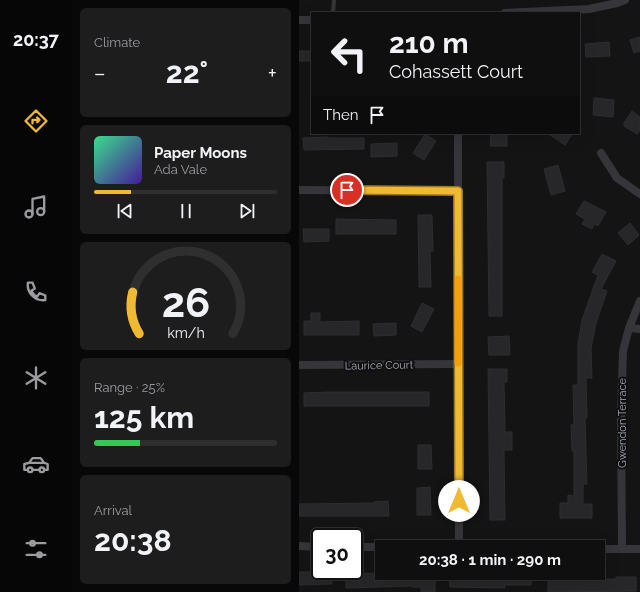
<!DOCTYPE html>
<html lang="en">
<head>
<meta charset="utf-8">
<style>
  :root { --surface:#0f0f10; --page:#1d1d1e; --text:#f1f3f6; --muted:#9b9c9f; --line:#2f2f30; --accent:#efb932 }
  body { margin:0; font-family:Raleway,sans-serif; background:var(--page); color:var(--text); height:100vh; display:flex; flex-direction:column; font-size:15px; white-space:nowrap }
  * { box-sizing:border-box; margin:0 }
  p { font-size:13px; color:var(--muted) }
  .icon { flex:none; width:22px; height:22px; fill:none; stroke:currentColor; stroke-width:2; stroke-linecap:round; stroke-linejoin:round }
  .map { position:relative; flex:1; overflow:hidden }
  .drawer { display:flex; flex-direction:column; gap:8px; padding:8px; background:#080809; width:227px }
  .drawer>* { flex:none }
  .top-card { position:absolute; left:12px; top:12px; width:269px; height:122px; border-radius:0px; box-shadow:0 4px 16px #0002,0 0 0 1px var(--line); background:#0f0f10; color:var(--text); overflow:hidden }
  .speed { position:absolute; left:12px; top:528px; display:flex; gap:8px; font-size:20px; font-weight:700; text-align:center }
  .speed>* { display:grid; place-content:center; width:52px; height:52px; border-radius:50%; background:var(--surface); box-shadow:0 4px 16px #0002,0 0 0 1px var(--line); line-height:1 }
  .speed .limit { border:2px solid #111; border-radius:6px; background:#fff; color:#111 }
  .pin { position:absolute; display:grid; place-items:center; width:34px; height:34px; color:#fff; margin:-17px; border:2px solid #fff; border-radius:50%; box-shadow:0 1px 4px #0007 }
  .me { position:absolute; width:44px; margin:-22px; rotate:0deg; stroke-linejoin:round; filter:drop-shadow(0 0 3px #0008) }
  .turn { display:flex; align-items:center; gap:14px; height:84px; padding:0 12px; font-size:18px }
  .turn .icon { width:52px; height:52px; stroke-width:2.5 }
  .turn b { display:block; font-size:28px; line-height:34px }
  .then { display:flex; align-items:center; height:38px; padding:0 12px; background:#0003; gap:8px; font-size:15px }
  .big { font-size:30px; font-weight:700; line-height:1.1 }
  .drawer .widget { flex:1; display:flex; flex-direction:column; justify-content:center; gap:6px; min-width:0; padding:0 14px; border-radius:6px; background:var(--page) }
  .drawer .dial { align-items:center; gap:0 }
  .dial svg { height:104px; overflow:visible; fill:none; stroke:var(--line); stroke-width:7; stroke-linecap:round; text-anchor:middle }
  .dial text { fill:var(--text); stroke:none }
  .song { display:flex; align-items:center; gap:12px }
  .cover { width:48px; height:48px; border-radius:6px; background:linear-gradient(135deg,hsl(150 70% 55%),hsl(260 70% 35%)) }
  .played { height:4px; border-radius:2px; background:linear-gradient(90deg,var(--accent) 20%,var(--line) 20%) }
  .keys { display:flex; justify-content:space-around; direction:ltr }
  .heat { display:flex; justify-content:space-between; align-items:center; font-size:22px; direction:ltr }
  .charge { height:6px; border-radius:3px; background:linear-gradient(90deg,#34c759 25%,var(--line) 0) }
  .trip { position:absolute; left:76px; top:540px; width:230px; height:40px; border-radius:0px; background:var(--surface); box-shadow:0 4px 16px #0002,0 0 0 1px var(--line); font-weight:700; line-height:40px; text-align:center }
  main { display:flex; flex:1; min-height:0 }
  .tabs { display:flex; flex-direction:column; width:72px; justify-content:space-around; align-items:center; background:#060606; color:var(--muted) }
  .tabs .icon { width:28px; height:28px }
  .tabs .current { color:var(--accent) }
  .tabs b { font-size:18px; color:var(--text) }
  .map>svg:first-child { display:block }
</style>
</head>
<body>
<main>
<nav class="tabs">
<b>20:37</b>
<svg class="icon current" aria-label="directions" viewBox="0 0 24 24"><path d="M12 3l9 9-9 9-9-9zM9 14v-3h6M13 9l2 2-2 2"/></svg>
<svg class="icon" aria-label="music" viewBox="0 0 24 24"><path d="M9 18V5l10-2v13"/><circle cx="6" cy="18" r="3"/><circle cx="16" cy="16" r="3"/></svg>
<svg class="icon" aria-label="phone" viewBox="0 0 24 24"><path d="M5 4h4l2 5-3 2q2 4 5 5l2-3 5 2v4C11 20 4 13 5 4z"/></svg>
<svg class="icon" aria-label="climate" viewBox="0 0 24 24"><path d="M12 3v18M4 7l16 10M4 17L20 7"/></svg>
<svg class="icon" aria-label="car" viewBox="0 0 24 24"><path d="M5 17H2v-5l4-1 3-4h7l3 4 3 1v5h-3M9 17h6M6 11h13"/><circle cx="7" cy="17" r="2"/><circle cx="17" cy="17" r="2"/></svg>
<svg class="icon" aria-label="filters" viewBox="0 0 24 24"><path d="M4 7h16M4 17h16"/><circle cx="9" cy="7" r="2"/><circle cx="15" cy="17" r="2"/></svg>
</nav>
<section class="drawer">
<div class="widget"><p>Climate</p>
<div class="heat"><a>−</a><b class="big">22°</b><a>+</a></div>
</div>
<div class="widget">
<div class="song"><i class="cover"></i><div><b>Paper Moons</b><p>Ada Vale</p></div></div>
<div class="played"></div>
<div class="keys"><svg class="icon" aria-label="previous" viewBox="0 0 24 24"><path d="M18 5L8 12l10 7zM5 5v14"/></svg><svg class="icon" aria-label="pause" viewBox="0 0 24 24"><path d="M8 5v14M16 5v14"/></svg><svg class="icon" aria-label="next" viewBox="0 0 24 24"><path d="M6 5l10 7-10 7zM19 5v14"/></svg></div>
</div>
<div class="widget dial"><svg viewBox="0 0 100 80">
<path d="M14 69A42 42 0 1 1 86 69"/>
<path d="M14 69A42 42 0 0 1 9 37" stroke="#efb932"/>
<text x="50" y="56" font-size="32" font-weight="700">26</text>
<text x="50" y="72" font-size="11">km/h</text>
</svg></div>
<div class="widget"><p>Range · 25%</p><b class="big">125 km</b><div class="charge"></div></div>
<div class="widget"><p>Arrival</p><b class="big">20:38</b></div>
</section>
<div class="map">
<svg width="341" height="592" viewBox="0 0 341 592">
  <rect width="100%" height="100%" fill="#141415"/>
  <g fill="#272729" stroke="#2e2e31">
    <polygon points="341,37 341,51 335,53 331,40"/>
    <polygon points="310,42 311,56 287,57 286,44"/>
    <rect x="0" y="51" width="13" height="10"/>
    <polygon points="295,98 315,100 314,117 294,115"/>
    <polygon points="333,111 341,117 341,130 338,134 325,126 325,123"/>
    <polygon points="192,133 208,133 208,146 191,146"/>
    <polygon points="248,133 274,133 266,145"/>
    <polygon points="126,134 137,141 125,160 114,153"/>
    <polygon points="29,137 29,138 65,138 65,149 5,150 4,138"/>
    <polygon points="98,143 98,156 72,157 72,144"/>
    <polygon points="188,162 205,162 205,178 203,178 203,316 190,316"/>
    <polygon points="259,165 266,191 252,195 245,169"/>
    <polygon points="285,201 307,212 299,226 295,224 293,229 283,224 286,219 277,214"/>
    <polygon points="119,215 133,215 134,251 131,251 132,287 120,287"/>
    <polygon points="37,219 97,220 97,234 37,234"/>
    <polygon points="331,223 340,235 329,245 319,233"/>
    <polygon points="4,229 30,229 30,241 5,242"/>
    <polygon points="303,254 317,261 302,289 308,291 297,323 292,348 293,378 287,378 288,418 286,418 288,484 284,484 284,504 293,504 293,518 261,518 261,503 269,503 269,495 275,496 275,451 273,451 272,425 275,425 274,385 279,385 279,344 283,320 299,275 293,272"/>
    <polygon points="123,303 135,309 123,332 112,326"/>
    <polygon points="12,313 21,313 21,322 60,321 60,335 5,335 5,321 12,321"/>
    <polygon points="97,323 97,335 75,336 74,324"/>
    <polygon points="210,336 211,355 190,355 189,337"/>
    <polygon points="189,369 208,369 208,382 205,382 206,432 213,432 213,450 205,450 206,520 191,520"/>
    <polygon points="31,392 130,392 130,406 5,406 5,393"/>
    <polygon points="119,445 132,445 133,469 119,469"/>
    <polygon points="131,487 132,515 118,515 118,488"/>
    <polygon points="89,501 90,516 0,516 0,504 75,503 75,502"/>
    <polygon points="0,572 32,572 33,584 0,585"/>
    <polygon points="80,573 136,573 136,592 122,592 122,587 113,587 113,586 47,588 47,574"/>
    <polygon points="172,573 172,575 232,574 232,585 205,585 206,588 151,587 150,574"/>
    <polygon points="317,577 337,577 337,591 249,592 249,580 317,579"/>
  </g>
  <g fill="none" stroke-linecap="round" stroke-linejoin="round">
    <polyline stroke="#35353a" stroke-width="4" points="34,13 35,0"/>
    <g stroke="#35353a" stroke-width="8">
      <polyline points="206,13 290,9 318,3 326,0"/>
      <polyline points="0,20 13,20"/>
      <polyline points="159,133 160,547"/>
      <polyline points="302,153 318,178 341,194"/>
      <polyline points="0,190 159,191"/>
      <polyline points="330,328 341,329"/>
      <polyline points="0,365 159,364"/>
      <polyline points="0,546 21,547"/>
      <polyline points="55,547 83,547"/>
      <polyline points="299,549 341,549"/>
      <polyline points="323,549 322,415 324,351 330,328 341,301"/>
    </g>
  </g>
  <g fill="none" stroke-linecap="round" stroke-linejoin="round">
    <defs>
      <polyline id="route" points="48,190 159,191 160,501"/>
    </defs>
    <use href="#route" stroke="#9b7820" stroke-width="10"/>
    <use href="#route" stroke="#efb932" stroke-width="7"/>
    <polyline stroke="#f59e0b" stroke-width="7" points="159,279 159,363"/>
  </g>
  <g text-anchor="middle" stroke-width="4" stroke-linejoin="round" paint-order="stroke">
    <g font-size="11" fill="#a6aab6" stroke="#0f0f10">
      <text transform="translate(80 365) rotate(-1)" y="4">Laurice Court</text>
      <text transform="translate(323 423) rotate(-90)" y="4">Gwendon Terrace</text>
    </g>
  </g>
</svg>
<div class="speed"><div class="limit">30</div></div>
<div class="pin" style="left:48px;top:190px;background:#d93025"><svg class="icon" aria-label="arrive" viewBox="0 0 24 24"><path d="M6 21V4h12l-3 4 3 4H6"/></svg></div>
<svg class="me" style="left:160px;top:501px" viewBox="-20 -20 40 40"><circle r="19" fill="#fff"/><path d="M0-13L10 11 0 6-10 11z" fill="#efb932"/></svg>
<div class="trip">20:38 · 1 min · 290 m</div>
<div class="top-card">
<div class="turn"><svg class="icon" aria-label="left" viewBox="0 0 24 24"><path d="M17 20v-9H6M10 6l-5 5 5 5"/></svg><div><b>210 m</b>Cohassett Court</div></div>
<div class="then">Then<svg class="icon" aria-label="arrive" viewBox="0 0 24 24"><path d="M6 21V4h12l-3 4 3 4H6"/></svg></div>
</div>
</div>
</main>
</body>
</html>
